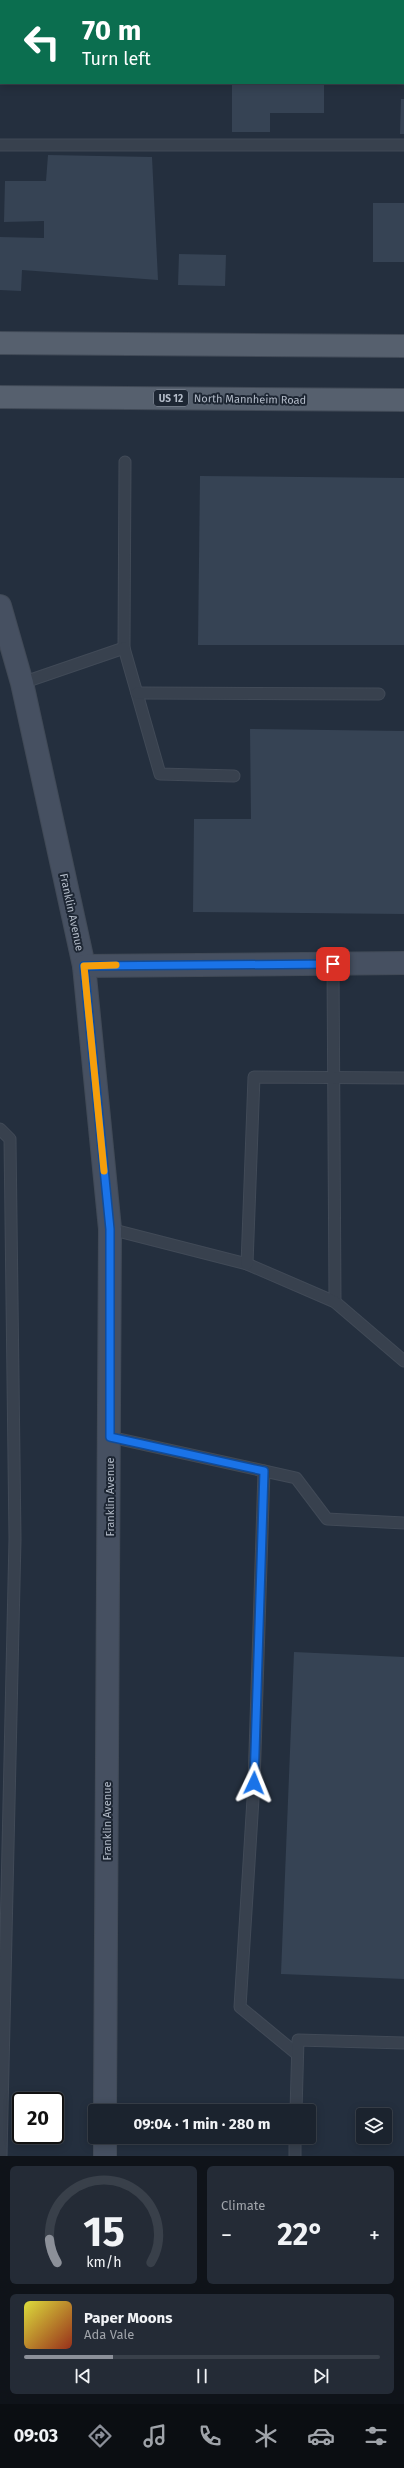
<!DOCTYPE html>
<html lang="en">
<head>
<meta charset="utf-8">
<style>
  :root { --surface:#1b232e; --page:#242b36; --text:#f1f3f6; --muted:#a0a4aa; --line:#39404a; --accent:#8c9099 }
  body { margin:0; font-family:"Fira Sans",sans-serif; background:var(--page); color:var(--text); height:100vh; display:flex; flex-direction:column; font-size:15px; white-space:nowrap }
  * { box-sizing:border-box; margin:0 }
  p { font-size:13px; color:var(--muted) }
  .icon { flex:none; width:22px; height:22px; fill:none; stroke:currentColor; stroke-width:2; stroke-linecap:round; stroke-linejoin:round }
  .map { position:relative; height:2156px; overflow:hidden }
  .sheet { display:flex; flex-direction:column; gap:10px; padding:10px; background:#0f1319; flex:1 }
  .sheet>* { flex:none }
  .guide { position:absolute; left:0px; top:0px; width:404px; height:84px; box-shadow:0 2px 10px #0003,0 0 0 1px var(--line); background:#0b6e4f; color:#fff; overflow:hidden }
  .buttons { position:absolute; left:356px; top:2108px; display:grid; gap:8px }
  .buttons a { display:grid; place-items:center; width:36px; height:36px; border-radius:4px; background:var(--surface); box-shadow:0 2px 10px #0003,0 0 0 1px var(--line); font-size:20px }
  .speed { position:absolute; left:12px; top:2092px; display:flex; gap:8px; font-size:20px; font-weight:700; text-align:center }
  .speed>* { display:grid; place-content:center; width:52px; height:52px; border-radius:50%; background:var(--surface); box-shadow:0 2px 10px #0003,0 0 0 1px var(--line); line-height:1 }
  .speed .limit { border:2px solid #111; border-radius:6px; background:#fff; color:#111 }
  .pin { position:absolute; display:grid; place-items:center; width:34px; height:34px; color:#fff; margin:-17px; border-radius:8px; box-shadow:0 2px 6px #0006 }
  .me { position:absolute; width:44px; margin:-22px; rotate:2deg; stroke-linejoin:round; filter:drop-shadow(0 0 3px #0008) }
  .turn { display:flex; align-items:center; gap:14px; height:84px; padding:0 16px; font-size:18px }
  .turn .icon { width:52px; height:52px; stroke-width:2.5 }
  .turn b { display:block; font-size:28px; line-height:34px }
  .big { font-size:30px; font-weight:700; line-height:1.1 }
  .sheet .tile { flex:1; display:flex; flex-direction:column; justify-content:center; gap:6px; min-width:0; padding:0 14px; border-radius:6px; background:var(--page) }
  .sheet .dial { align-items:center; gap:0 }
  .dial svg { height:104px; overflow:visible; fill:none; stroke:var(--line); stroke-width:7; stroke-linecap:round; text-anchor:middle }
  .dial text { fill:var(--text); stroke:none }
  .song { display:flex; align-items:center; gap:12px }
  .cover { width:48px; height:48px; border-radius:6px; background:linear-gradient(135deg,hsl(60 70% 55%),hsl(10 70% 35%)) }
  .played { height:4px; border-radius:2px; background:linear-gradient(90deg,var(--accent) 25%,var(--line) 25%) }
  .keys { display:flex; justify-content:space-around; direction:ltr }
  .heat { display:flex; justify-content:space-between; align-items:center; font-size:22px; direction:ltr }
  .sheet .tiles { flex:1; display:grid; gap:10px; grid-template-columns:1fr 1fr }
  .tile:last-child { grid-column:span 2 }
  .trip { position:absolute; left:88px; top:2104px; width:228px; height:40px; border-radius:4px; background:var(--surface); box-shadow:0 2px 10px #0003,0 0 0 1px var(--line); font-weight:700; line-height:40px; text-align:center }
  .dock { display:flex; height:64px; justify-content:space-around; align-items:center; background:#0b0e12; color:var(--muted) }
  .dock .icon { width:28px; height:28px }
  .dock .on { color:var(--accent) }
  .dock b { font-size:18px; color:var(--text) }
  .map>svg:first-child { display:block }
</style>
</head>
<body>
<div class="map">
<svg width="404" height="2156" viewBox="0 0 404 2156">
  <rect width="100%" height="100%" fill="#242f3e"/>
  <g fill="#364354">
    <polygon points="232,83 324,83 324,113 270,113 270,132 232,132"/>
    <polygon points="401,99 404,99 404,134 400,134"/>
    <polygon points="48,155 152,157 158,280 22,270 21,291 0,290 0,237 44,238 44,221 4,222 5,181 46,181"/>
    <rect x="373" y="203" width="31" height="59"/>
    <polygon points="179,254 226,255 225,286 178,285"/>
    <polygon points="200,476 404,478 404,645 198,645"/>
    <polygon points="250,729 404,731 404,914 193,912 194,819 251,819"/>
    <polygon points="294,1652 404,1657 404,1979 281,1974"/>
  </g>
  <g fill="none" stroke-linecap="round" stroke-linejoin="round">
    <defs>
      <g id="service">
        <polyline points="0,145 404,145"/>
        <polyline points="124,648 125,462"/>
        <polyline points="22,683 124,648 160,774 234,776"/>
        <polyline points="137,693 379,694"/>
        <polyline points="333,964 335,1302"/>
        <polyline points="0,1129 10,1139 15,1539 1,2156"/>
        <polyline points="110,1229 247,1264 335,1302 404,1361"/>
        <polyline points="247,1264 254,1077 404,1078"/>
        <polyline points="110,1437 296,1478 327,1519 404,1523"/>
        <polyline points="264,1471 254,1783 240,2007 297,2054"/>
        <polyline points="296,2111 298,2040 404,2043"/>
        <polyline points="295,2156 295,2137"/>
      </g>
      <g id="secondary">
        <polyline points="0,606 22,683 84,966 110,1229 105,2111"/>
        <polyline points="84,966 404,963"/>
        <polyline points="105,2156 105,2137"/>
      </g>
      <g id="primary">
        <polyline points="0,343 404,346"/>
        <polyline points="0,397 404,400"/>
      </g>
    </defs>
    <use href="#service" stroke="#414a57" stroke-width="13"/>
    <use href="#secondary" stroke="#414a57" stroke-width="24"/>
    <use href="#primary" stroke="#414a57" stroke-width="24"/>
    <use href="#service" stroke="#38414e" stroke-width="11"/>
    <use href="#secondary" stroke="#465061" stroke-width="22"/>
    <use href="#primary" stroke="#56606e" stroke-width="22"/>
  </g>
  <g fill="none" stroke-linecap="round" stroke-linejoin="round">
    <defs>
      <polyline id="route" points="254,1783 264,1471 110,1437 110,1229 84,966 333,964"/>
    </defs>
    <use href="#route" stroke="#114b97" stroke-width="10"/>
    <use href="#route" stroke="#1a73e8" stroke-width="7"/>
    <polyline stroke="#f59e0b" stroke-width="7" points="104,1171 84,966 116,965"/>
  </g>
  <g text-anchor="middle" stroke-width="4" stroke-linejoin="round" paint-order="stroke">
    <rect fill="#1d2633" stroke="#878f9c" stroke-width="1" x="154" y="390" width="34" height="16" rx="3"/>
    <g font-size="10" font-weight="bold" fill="#b4bcc9">
      <text x="171" y="402">US 12</text>
    </g>
    <g font-size="11" fill="#b4bcc9" stroke="#1d2633">
      <text transform="translate(250 399) rotate(1)" y="4">North Mannheim Road</text>
      <text transform="translate(72 912) rotate(78)" y="4">Franklin Avenue</text>
      <text transform="translate(110 1497) rotate(-90)" y="4">Franklin Avenue</text>
      <text transform="translate(107 1821) rotate(-90)" y="4">Franklin Avenue</text>
    </g>
  </g>
</svg>
<div class="buttons">
<a><svg class="icon" aria-label="layers" viewBox="0 0 24 24"><path d="M12 4l9 5-9 5-9-5zM3 14l9 5 9-5"/></svg></a>
</div>
<div class="speed"><div class="limit">20</div></div>
<div class="pin" style="left:333px;top:964px;background:#d93025"><svg class="icon" aria-label="arrive" viewBox="0 0 24 24"><path d="M6 21V4h12l-3 4 3 4H6"/></svg></div>
<svg class="me" style="left:254px;top:1783px" viewBox="-20 -20 40 40"><path d="M0-17L14 15 0 8-14 15z" fill="#1a73e8" stroke="#fff" stroke-width="4"/></svg>
<div class="trip">09:04 · 1 min · 280 m</div>
<div class="guide">
<div class="turn"><svg class="icon" aria-label="left" viewBox="0 0 24 24"><path d="M17 20v-9H6M10 6l-5 5 5 5"/></svg><div><b>70 m</b>Turn left</div></div>
</div>
</div>
<section class="sheet">
<div class="tiles">
<div class="tile dial"><svg viewBox="0 0 100 80">
<path d="M14 69A42 42 0 1 1 86 69"/>
<path d="M14 69A42 42 0 0 1 8 51" stroke="#8c9099"/>
<text x="50" y="56" font-size="32" font-weight="700">15</text>
<text x="50" y="72" font-size="11">km/h</text>
</svg></div>
<div class="tile"><p>Climate</p>
<div class="heat"><a>−</a><b class="big">22°</b><a>+</a></div>
</div>
<div class="tile">
<div class="song"><i class="cover"></i><div><b>Paper Moons</b><p>Ada Vale</p></div></div>
<div class="played"></div>
<div class="keys"><svg class="icon" aria-label="previous" viewBox="0 0 24 24"><path d="M18 5L8 12l10 7zM5 5v14"/></svg><svg class="icon" aria-label="pause" viewBox="0 0 24 24"><path d="M8 5v14M16 5v14"/></svg><svg class="icon" aria-label="next" viewBox="0 0 24 24"><path d="M6 5l10 7-10 7zM19 5v14"/></svg></div>
</div>
</div>
</section>
<nav class="dock">
<b>09:03</b>
<svg class="icon on" aria-label="directions" viewBox="0 0 24 24"><path d="M12 3l9 9-9 9-9-9zM9 14v-3h6M13 9l2 2-2 2"/></svg>
<svg class="icon" aria-label="music" viewBox="0 0 24 24"><path d="M9 18V5l10-2v13"/><circle cx="6" cy="18" r="3"/><circle cx="16" cy="16" r="3"/></svg>
<svg class="icon" aria-label="phone" viewBox="0 0 24 24"><path d="M5 4h4l2 5-3 2q2 4 5 5l2-3 5 2v4C11 20 4 13 5 4z"/></svg>
<svg class="icon" aria-label="climate" viewBox="0 0 24 24"><path d="M12 3v18M4 7l16 10M4 17L20 7"/></svg>
<svg class="icon" aria-label="car" viewBox="0 0 24 24"><path d="M5 17H2v-5l4-1 3-4h7l3 4 3 1v5h-3M9 17h6M6 11h13"/><circle cx="7" cy="17" r="2"/><circle cx="17" cy="17" r="2"/></svg>
<svg class="icon" aria-label="filters" viewBox="0 0 24 24"><path d="M4 7h16M4 17h16"/><circle cx="9" cy="7" r="2"/><circle cx="15" cy="17" r="2"/></svg>
</nav>
</body>
</html>
